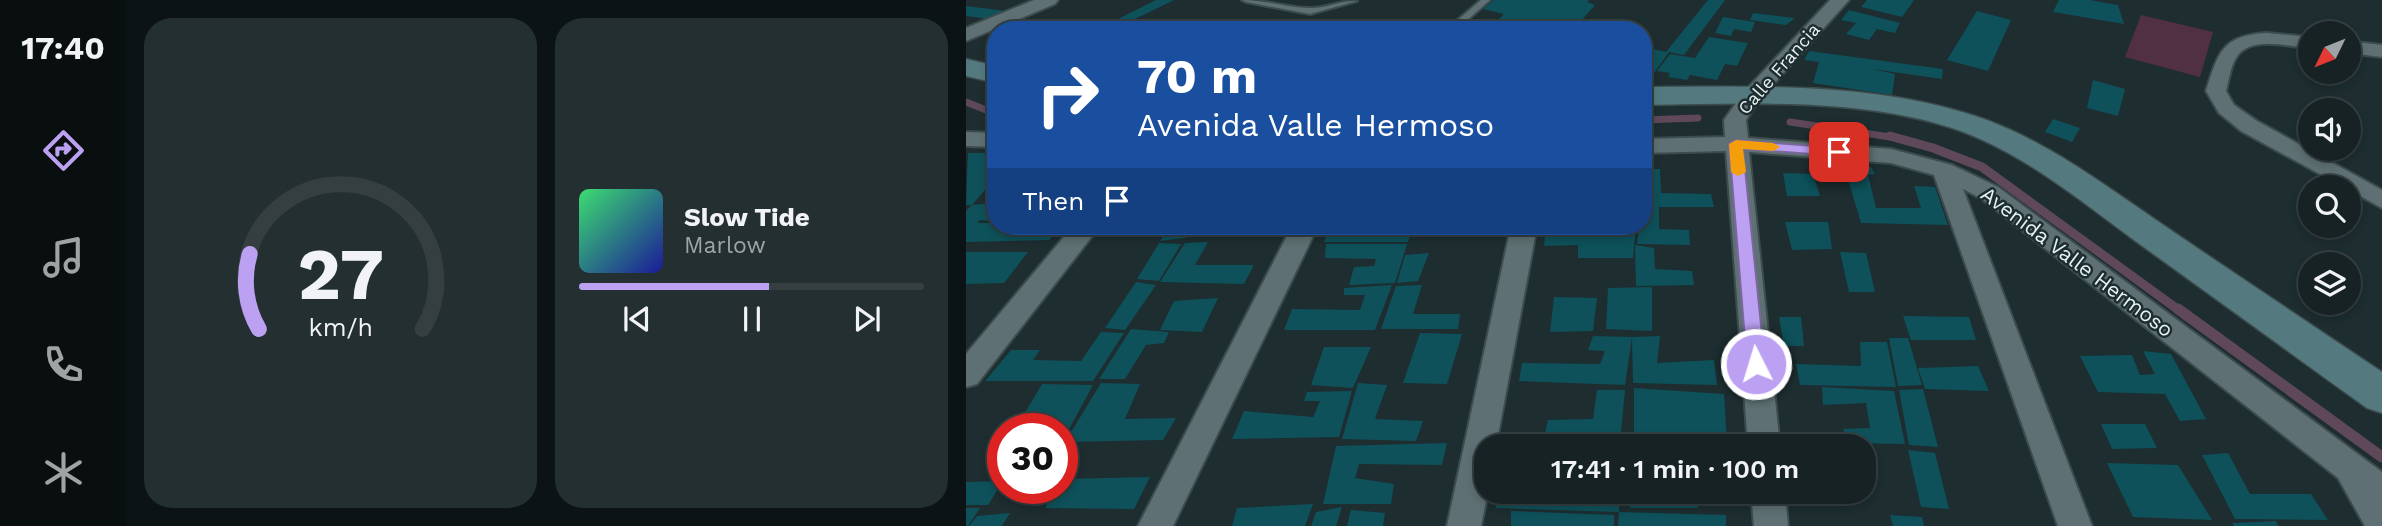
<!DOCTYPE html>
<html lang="en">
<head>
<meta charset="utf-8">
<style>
  :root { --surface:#162224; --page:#232f31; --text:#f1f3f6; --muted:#9ea4a6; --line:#353f41; --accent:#bca0f2 }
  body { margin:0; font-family:"Work Sans",sans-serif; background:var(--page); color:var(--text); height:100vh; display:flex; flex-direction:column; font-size:26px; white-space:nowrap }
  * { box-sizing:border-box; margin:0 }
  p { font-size:23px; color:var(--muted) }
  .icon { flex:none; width:38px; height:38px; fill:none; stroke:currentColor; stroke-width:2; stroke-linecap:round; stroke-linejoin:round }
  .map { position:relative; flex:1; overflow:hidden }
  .drawer { display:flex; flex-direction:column; gap:18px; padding:18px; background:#0c1314; width:840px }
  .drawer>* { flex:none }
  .guide { position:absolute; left:21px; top:21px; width:665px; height:214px; border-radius:28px; box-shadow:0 4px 10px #0003,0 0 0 2px var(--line); background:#1a4fa0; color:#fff; overflow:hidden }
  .needle { width:46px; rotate:227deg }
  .tools { position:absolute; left:1332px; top:21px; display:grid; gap:14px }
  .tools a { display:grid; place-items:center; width:63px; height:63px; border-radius:50%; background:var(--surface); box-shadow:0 4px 10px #0003,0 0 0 2px var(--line); font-size:35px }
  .speed { position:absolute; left:21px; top:413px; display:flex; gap:14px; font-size:35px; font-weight:700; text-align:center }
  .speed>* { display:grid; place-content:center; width:91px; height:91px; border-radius:50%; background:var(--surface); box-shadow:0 4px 10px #0003,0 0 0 2px var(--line); line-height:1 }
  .speed .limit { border:10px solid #d22; background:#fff; color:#111 }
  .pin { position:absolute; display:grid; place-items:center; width:60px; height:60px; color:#fff; margin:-30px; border-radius:14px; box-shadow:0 4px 10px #0006 }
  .me { position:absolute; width:77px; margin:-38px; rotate:355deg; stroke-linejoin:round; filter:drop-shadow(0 0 5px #0008) }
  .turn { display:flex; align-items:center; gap:24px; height:147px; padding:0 35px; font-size:32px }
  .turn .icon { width:91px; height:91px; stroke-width:2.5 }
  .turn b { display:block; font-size:49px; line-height:60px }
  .then { display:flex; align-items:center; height:66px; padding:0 35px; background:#0003; gap:14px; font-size:26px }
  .drawer .tile { flex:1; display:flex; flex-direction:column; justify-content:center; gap:10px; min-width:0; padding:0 24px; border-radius:28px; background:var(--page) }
  .drawer .dial { align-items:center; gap:0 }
  .dial svg { height:182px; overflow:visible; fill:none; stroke:var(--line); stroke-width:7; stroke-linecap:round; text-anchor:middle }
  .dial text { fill:var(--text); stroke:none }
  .song { display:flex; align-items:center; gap:21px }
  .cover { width:84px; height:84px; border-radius:10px; background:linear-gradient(135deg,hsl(140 70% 55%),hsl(240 70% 35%)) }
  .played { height:7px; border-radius:4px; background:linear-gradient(90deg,var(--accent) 55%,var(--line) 55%) }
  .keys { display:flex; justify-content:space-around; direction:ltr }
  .drawer .tiles { flex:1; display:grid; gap:18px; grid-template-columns:repeat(2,1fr) }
  .trip { position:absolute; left:508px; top:434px; width:402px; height:70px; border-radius:28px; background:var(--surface); box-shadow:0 4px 10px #0003,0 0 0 2px var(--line); font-weight:600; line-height:70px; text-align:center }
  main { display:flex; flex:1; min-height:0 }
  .menu { display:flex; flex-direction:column; width:126px; justify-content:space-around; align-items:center; background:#090e0e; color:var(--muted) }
  .menu .icon { width:49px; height:49px }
  .menu .active { color:var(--accent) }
  .menu b { font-size:32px; color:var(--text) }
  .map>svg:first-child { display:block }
</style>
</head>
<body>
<main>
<nav class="menu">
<b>17:40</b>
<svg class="icon active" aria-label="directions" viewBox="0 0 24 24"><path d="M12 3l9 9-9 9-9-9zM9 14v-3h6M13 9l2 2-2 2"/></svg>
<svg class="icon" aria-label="music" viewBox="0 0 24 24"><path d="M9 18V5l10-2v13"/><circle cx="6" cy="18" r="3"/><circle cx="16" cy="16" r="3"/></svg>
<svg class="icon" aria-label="phone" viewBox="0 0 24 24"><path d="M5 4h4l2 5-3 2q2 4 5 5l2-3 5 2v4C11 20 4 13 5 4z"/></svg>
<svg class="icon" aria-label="climate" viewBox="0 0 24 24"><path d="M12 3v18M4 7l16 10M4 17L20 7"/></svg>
</nav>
<section class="drawer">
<div class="tiles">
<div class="tile dial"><svg viewBox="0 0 100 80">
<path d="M14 69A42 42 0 1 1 86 69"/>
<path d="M14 69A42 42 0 0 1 10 36" stroke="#bca0f2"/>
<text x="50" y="56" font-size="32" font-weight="700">27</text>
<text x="50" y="72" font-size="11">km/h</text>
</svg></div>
<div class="tile">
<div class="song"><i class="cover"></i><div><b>Slow Tide</b><p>Marlow</p></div></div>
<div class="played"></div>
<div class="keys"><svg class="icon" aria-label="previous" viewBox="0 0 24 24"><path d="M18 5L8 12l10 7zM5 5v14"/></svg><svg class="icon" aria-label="pause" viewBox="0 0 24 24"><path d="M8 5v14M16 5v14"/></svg><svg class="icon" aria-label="next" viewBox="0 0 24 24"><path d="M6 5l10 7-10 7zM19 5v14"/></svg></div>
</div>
</div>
</section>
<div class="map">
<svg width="1416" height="526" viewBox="0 0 1416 526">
  <rect width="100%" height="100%" fill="#1d2d30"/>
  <polygon fill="#513044" points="1175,15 1247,32 1234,77 1159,57"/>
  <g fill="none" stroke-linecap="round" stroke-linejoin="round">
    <g stroke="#5e4859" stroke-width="7">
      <polyline points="0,102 30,114"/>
      <polyline points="677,120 732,118"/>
      <polyline points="824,122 931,138"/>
    </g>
    <polyline stroke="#5e4859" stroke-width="9" points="924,136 967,148 1016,167 1214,311"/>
    <polyline stroke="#5e4859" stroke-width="11" points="1212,309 1416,457"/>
  </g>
  <g fill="#0e515a">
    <polygon points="190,0 208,0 155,26 146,22"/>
    <polygon points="528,0 623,0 621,2 629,5 607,30 593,27 591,30 553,30 555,28 530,22 538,14 517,9"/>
    <polygon points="742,0 759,0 718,55 703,52 686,76 677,74 677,62 687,49 700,52"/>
    <polygon points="901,0 948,0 936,17 895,7"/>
    <polygon points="1093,0 1124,0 1152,5 1158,24 1087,12"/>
    <polygon points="0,6 40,11 23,19 0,16"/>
    <polygon points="883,10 934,23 929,33 911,29 903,40 880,34 890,23 875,20"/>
    <polygon points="1011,11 1045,20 1022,71 981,60"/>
    <polygon points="787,13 829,18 820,25 784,20"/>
    <polygon points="757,17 789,22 785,32 768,29 765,36 749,33"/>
    <polygon points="75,21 93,28 55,30"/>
    <polygon points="505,21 545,28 545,30 494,30"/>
    <polygon points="743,37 782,43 771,66 759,64 751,80 724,75 721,80 702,77 704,73 691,71 704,54 729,58"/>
    <polygon points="843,51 977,69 976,79 906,69 929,74 926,95 847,83 853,62 838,60"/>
    <polygon points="1127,80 1159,89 1152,116 1121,108"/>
    <polygon points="1087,119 1114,128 1106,142 1079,132"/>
    <polygon points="2,153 30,153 30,177 6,205 30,203 30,221 14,220 11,223 30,223 30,226 94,226 83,240 0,242 0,211 6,205 0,205"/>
    <polygon points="878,166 905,167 909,174 902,175 910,208 955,208 948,186 969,187 982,225 895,223"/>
    <polygon points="677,169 694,169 695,193 745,194 748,207 693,207 693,229 723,230 724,245 671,244 673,226 677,226"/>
    <polygon points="817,173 847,174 854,196 821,196"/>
    <polygon points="819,222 862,222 866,249 826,250"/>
    <polygon points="205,226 226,226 219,238 194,241"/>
    <polygon points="447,226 442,242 358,242 364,227"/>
    <polygon points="580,226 670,226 667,258 612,258 612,245 578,246"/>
    <polygon points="242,242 229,265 288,265 278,284 194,282 219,243"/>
    <polygon points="193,243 215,244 193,281 171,279"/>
    <polygon points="360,244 441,244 429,283 383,285 388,267 408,266 410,259 359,258"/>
    <polygon points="669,245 688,248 689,269 726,271 728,285 670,286"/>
    <polygon points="0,252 62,252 38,283 0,284"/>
    <polygon points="874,252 900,253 909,292 883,292"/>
    <polygon points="463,253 452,281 431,283 439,255"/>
    <polygon points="170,282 190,285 159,330 139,328"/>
    <polygon points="426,285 409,330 318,330 326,309 394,310 399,295 378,295 378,288"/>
    <polygon points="456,285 447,314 494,314 492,329 415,329 430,286"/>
    <polygon points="686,287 686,331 640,329 642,288"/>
    <polygon points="588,297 631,298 627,331 584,332"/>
    <polygon points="252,298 236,332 194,330 208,301"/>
    <polygon points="937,316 1003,317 1010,340 945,340"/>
    <polygon points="813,317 835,317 838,346 818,346"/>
    <polygon points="165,329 203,332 198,343 180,345 159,379 133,379"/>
    <polygon points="135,332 158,333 127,381 19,381 45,350 74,350 67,360 115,361"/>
    <polygon points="454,333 496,334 481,384 437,383"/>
    <polygon points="627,336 666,337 659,385 553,381 556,363 634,364 639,351 622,350"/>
    <polygon points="694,336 691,363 748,360 751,385 667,383 666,337"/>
    <polygon points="923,338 942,338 956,385 932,386"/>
    <polygon points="894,342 921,342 930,387 834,385 830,364 895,366"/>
    <polygon points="358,347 405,347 387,388 345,385"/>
    <polygon points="1177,351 1205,354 1240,419 1214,421 1199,394 1132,392 1114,356 1166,355 1174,375 1189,374"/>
    <polygon points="1012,366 1023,391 959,389 952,368"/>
    <polygon points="135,383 174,384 159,419 210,418 197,440 99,442"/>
    <polygon points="392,383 421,385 409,419 457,421 450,441 376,439"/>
    <polygon points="76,384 127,385 96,442 96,429 69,429 77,415 57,416"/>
    <polygon points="856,387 928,391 939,444 882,443 877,429 904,428 900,403 857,405"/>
    <polygon points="668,388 758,394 761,443 668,445"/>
    <polygon points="957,389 972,447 943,445 933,390"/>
    <polygon points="631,390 659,390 654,444 577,442 582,420 627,419"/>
    <polygon points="386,391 373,437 266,439 278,411 347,417 354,401 338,401 341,392"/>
    <polygon points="1135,424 1179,424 1191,448 1146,449"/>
    <polygon points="481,443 476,465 393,464 389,478 428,484 425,504 357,504 370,446"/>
    <polygon points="942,450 969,453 983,509 955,507"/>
    <polygon points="1262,453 1284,494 1345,494 1362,520 1269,519 1236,455"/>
    <polygon points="1141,463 1212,465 1246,520 1167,517"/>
    <polygon points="184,477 168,509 79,508 89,488 96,488 96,479"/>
    <polygon points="37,481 22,505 0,505 0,482"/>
    <polygon points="532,492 653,492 653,512 530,508"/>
    <polygon points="665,492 730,492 732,508 664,508"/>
    <polygon points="347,504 339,526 266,526 271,508"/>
    <polygon points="376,507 370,526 345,526 350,512"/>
    <polygon points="0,508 14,508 2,526 0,526"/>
    <polygon points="385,510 419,513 417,526 381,526"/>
    <polygon points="545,511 648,515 648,526 545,526"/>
    <polygon points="653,512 760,515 760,526 652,526"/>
    <polygon points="44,513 36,526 3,526 11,516"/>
    <polygon points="924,515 956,517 958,526 927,526"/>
    <polygon points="1310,521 1312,526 1268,526 1266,523"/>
  </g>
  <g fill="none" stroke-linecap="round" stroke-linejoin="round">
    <defs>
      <g id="lane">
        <path d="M276 0C299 0 320 7 342 8 359 9 375 0 391 1L344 14 280 2Z"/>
        <polygon points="515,0 524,0 490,30 480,30"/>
      </g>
      <g id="street">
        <polygon points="68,0 92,0 89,4 0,41 0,28"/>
        <polygon points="864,0 883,0 793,100 780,120 782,138 925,149 986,165 1032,187 1416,472 1416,526 1399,526 1372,478 1016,199 997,189 1126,526 1092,526 968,175 925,163 783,152 814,446 782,446 760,151 677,153 677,139 759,137 758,120 778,92"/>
        <path d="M1301 33 1344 37V49C1323 46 1283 35 1270 58 1264 68 1263 80 1260 91L1268 105 1291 121 1416 190V208L1275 131 1253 113 1240 91C1252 53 1256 35 1301 33Z"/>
        <polygon points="1382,41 1416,45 1416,57 1382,53"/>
        <polygon points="0,132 30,133 30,147 0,146"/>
        <polygon points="107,226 134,226 11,384 0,387 0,354"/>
        <polygon points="326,226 352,226 207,526 172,526"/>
        <polygon points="545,226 571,226 530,446 520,446 522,492 515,526 481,526"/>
        <polygon points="785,492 819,492 822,526 788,526"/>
      </g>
      <g id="secondary">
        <polygon points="0,59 30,66 30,83 0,76"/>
        <path d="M677 87C787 87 903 81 1009 116 1074 137 1131 180 1187 218 1263 270 1340 321 1416 372V413L1401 408C1323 352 1246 296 1168 240 1111 198 1052 149 983 127 886 97 778 104 677 105Z"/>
      </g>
    </defs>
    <use href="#lane" stroke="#3c4b4c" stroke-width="4"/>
    <use href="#street" stroke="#3c4b4c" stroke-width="4"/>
    <use href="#secondary" stroke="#3c4b4c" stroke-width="3"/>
    <use href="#lane" fill="#5e7073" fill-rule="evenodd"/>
    <use href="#street" fill="#5e7073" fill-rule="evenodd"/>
    <use href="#secondary" fill="#547a80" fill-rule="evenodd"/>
  </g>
  <polygon fill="#bca0f2" stroke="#7a689d" stroke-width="2" points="770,140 873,148 880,152 873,156 777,149 799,364 796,369 790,371 784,369 781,364 763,144"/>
  <polygon fill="#f59e0b" points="770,140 807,143 814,147 807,151 777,149 780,172 772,176 765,172 763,144"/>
  <g text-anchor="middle" stroke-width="5" stroke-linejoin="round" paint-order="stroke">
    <g font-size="18" fill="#e6f1f2" stroke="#1d2d30">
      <text transform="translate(813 69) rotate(-49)" y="6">Calle Francia</text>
    </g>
    <g font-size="21" fill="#e6f1f2" stroke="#1d2d30">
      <text transform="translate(1111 262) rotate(37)" y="7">Avenida Valle Hermoso</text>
    </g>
  </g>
</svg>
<div class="tools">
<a><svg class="needle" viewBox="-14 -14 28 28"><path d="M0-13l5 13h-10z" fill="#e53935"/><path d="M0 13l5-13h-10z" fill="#9ea4a6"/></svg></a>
<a><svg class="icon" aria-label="sound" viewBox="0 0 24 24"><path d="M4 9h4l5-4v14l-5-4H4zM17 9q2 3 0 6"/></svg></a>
<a><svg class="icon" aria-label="search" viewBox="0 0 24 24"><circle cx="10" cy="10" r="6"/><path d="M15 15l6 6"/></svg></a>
<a><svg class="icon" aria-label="layers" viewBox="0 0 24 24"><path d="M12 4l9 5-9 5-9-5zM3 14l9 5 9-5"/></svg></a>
</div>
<div class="speed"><div class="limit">30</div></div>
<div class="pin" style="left:873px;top:152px;background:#d93025"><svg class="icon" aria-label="arrive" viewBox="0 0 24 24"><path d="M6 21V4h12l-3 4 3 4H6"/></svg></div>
<svg class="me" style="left:790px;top:364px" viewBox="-20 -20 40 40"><circle r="17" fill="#bca0f2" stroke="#fff" stroke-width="3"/><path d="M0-11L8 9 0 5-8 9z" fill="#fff"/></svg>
<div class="trip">17:41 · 1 min · 100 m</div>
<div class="guide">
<div class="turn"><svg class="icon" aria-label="right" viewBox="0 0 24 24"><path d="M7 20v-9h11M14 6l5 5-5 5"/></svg><div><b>70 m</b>Avenida Valle Hermoso</div></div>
<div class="then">Then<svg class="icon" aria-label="arrive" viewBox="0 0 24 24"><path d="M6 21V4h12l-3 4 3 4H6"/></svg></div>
</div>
</div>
</main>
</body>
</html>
